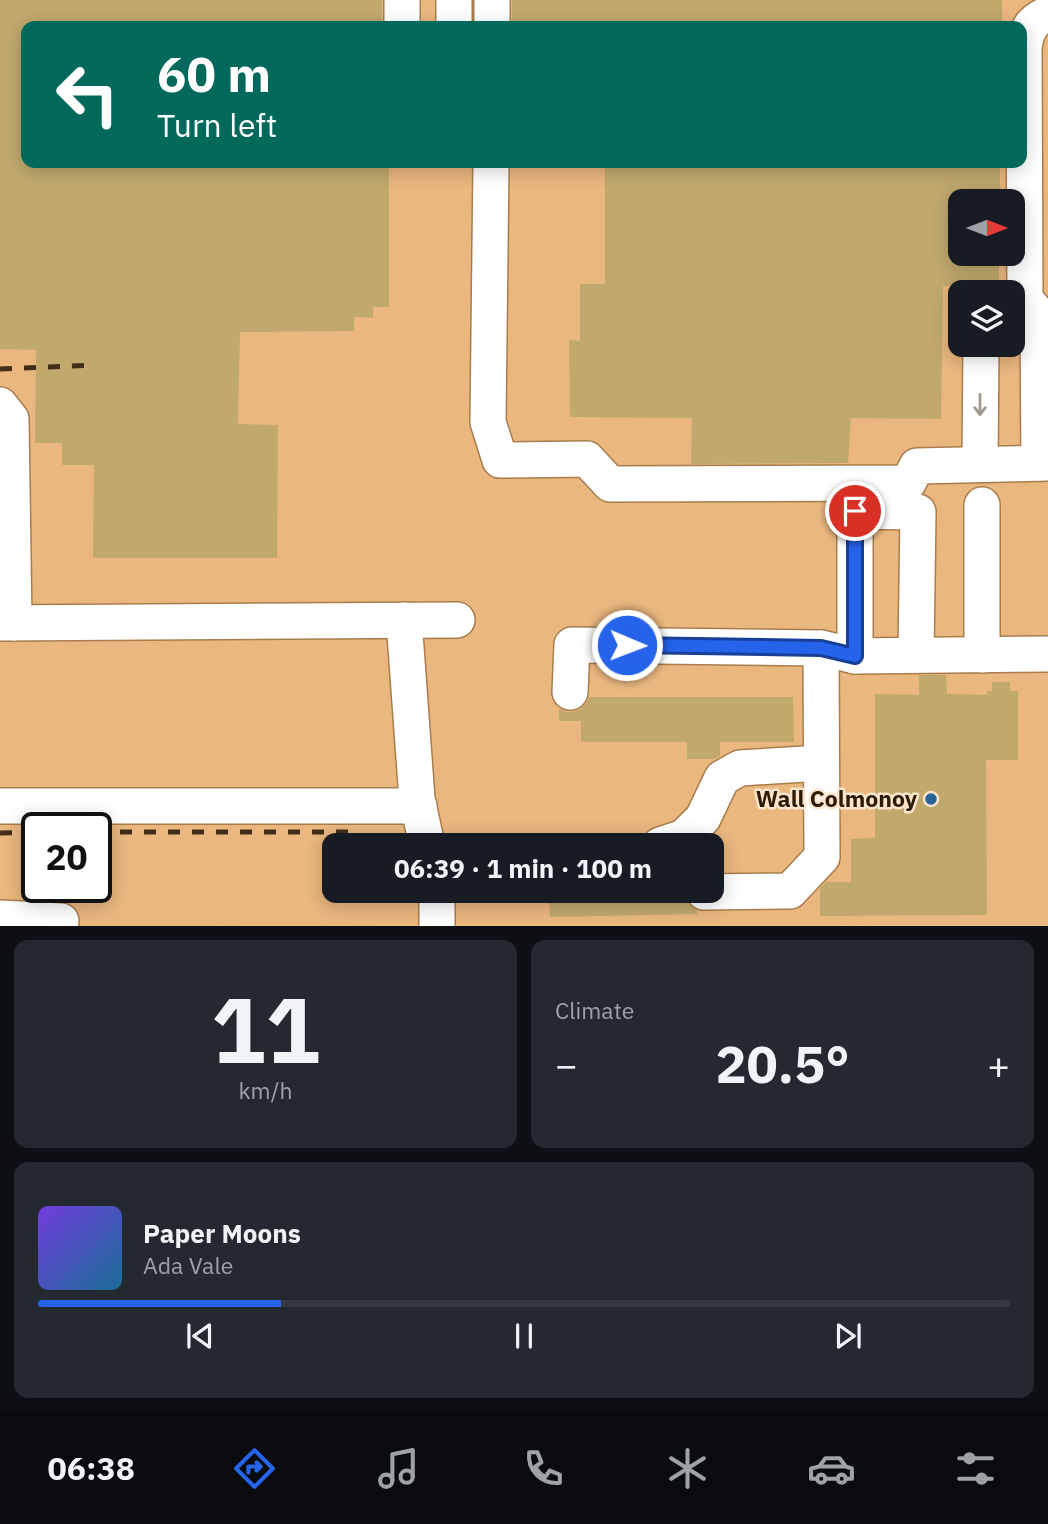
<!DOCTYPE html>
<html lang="en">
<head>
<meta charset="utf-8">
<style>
  :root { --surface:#171b24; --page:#242831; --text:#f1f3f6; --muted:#9ea1a6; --line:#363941; --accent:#2563eb }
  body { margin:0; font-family:"IBM Plex Sans",sans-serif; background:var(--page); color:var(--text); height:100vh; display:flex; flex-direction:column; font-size:26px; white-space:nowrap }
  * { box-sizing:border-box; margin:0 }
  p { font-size:23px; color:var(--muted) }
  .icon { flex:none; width:38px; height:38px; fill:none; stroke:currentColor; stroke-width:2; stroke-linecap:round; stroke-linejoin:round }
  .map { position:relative; height:926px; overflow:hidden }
  .details { display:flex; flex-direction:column; gap:14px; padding:14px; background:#0d0f14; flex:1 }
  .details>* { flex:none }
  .banner { position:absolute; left:21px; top:21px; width:1006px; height:147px; border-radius:14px; box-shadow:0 4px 18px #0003; background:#00695c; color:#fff; overflow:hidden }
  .needle { width:46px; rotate:90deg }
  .buttons { position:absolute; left:948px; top:189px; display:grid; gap:14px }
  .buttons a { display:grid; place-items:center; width:77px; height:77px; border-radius:14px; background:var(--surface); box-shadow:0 4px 18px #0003; font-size:35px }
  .speed { position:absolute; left:21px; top:812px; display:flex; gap:14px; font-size:35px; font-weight:700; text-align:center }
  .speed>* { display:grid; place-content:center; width:91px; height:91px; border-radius:50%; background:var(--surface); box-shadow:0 4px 18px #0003; line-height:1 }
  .speed .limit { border:4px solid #111; border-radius:10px; background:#fff; color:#111 }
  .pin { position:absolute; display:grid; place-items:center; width:60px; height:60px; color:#fff; margin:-30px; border:4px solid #fff; border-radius:50%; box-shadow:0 2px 7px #0007 }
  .me { position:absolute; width:77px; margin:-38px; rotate:91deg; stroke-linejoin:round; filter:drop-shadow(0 0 5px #0008) }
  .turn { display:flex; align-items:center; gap:24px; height:147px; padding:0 21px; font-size:32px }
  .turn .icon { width:91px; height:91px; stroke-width:2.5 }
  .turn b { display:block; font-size:49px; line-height:60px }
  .big { font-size:52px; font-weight:700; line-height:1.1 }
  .details .widget { flex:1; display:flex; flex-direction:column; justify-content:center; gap:10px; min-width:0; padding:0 24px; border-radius:14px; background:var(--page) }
  .details .dial { align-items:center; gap:0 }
  .dial b { font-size:91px; line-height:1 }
  .song { display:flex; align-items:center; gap:21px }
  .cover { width:84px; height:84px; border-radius:10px; background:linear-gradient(135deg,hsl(260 70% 55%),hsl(200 70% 35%)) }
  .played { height:7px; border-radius:4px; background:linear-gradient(90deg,var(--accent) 25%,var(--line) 25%) }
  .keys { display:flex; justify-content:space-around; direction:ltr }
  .heat { display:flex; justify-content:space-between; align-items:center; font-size:38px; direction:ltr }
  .details .tiles { flex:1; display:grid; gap:14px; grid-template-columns:1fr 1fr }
  .widget:last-child { grid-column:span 2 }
  .trip { position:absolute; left:322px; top:833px; width:402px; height:70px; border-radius:14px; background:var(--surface); box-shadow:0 4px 18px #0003; font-weight:700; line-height:70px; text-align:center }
  .tab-bar { display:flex; height:112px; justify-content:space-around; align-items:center; background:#090b0e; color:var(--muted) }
  .tab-bar .icon { width:49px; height:49px }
  .tab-bar .current { color:var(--accent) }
  .tab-bar b { font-size:32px; color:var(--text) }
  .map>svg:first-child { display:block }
</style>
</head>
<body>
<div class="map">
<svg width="1048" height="926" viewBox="0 0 1048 926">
  <rect width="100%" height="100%" fill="#eec08e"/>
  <path fill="#eab77f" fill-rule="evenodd" d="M0 0H1048V925L0 926ZM26 26H1022V163H26ZM961 201H1013V254H961ZM961 292H1013V345H961ZM37 828H96V887H37ZM334 845H712V891H334Z"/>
  <g fill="#c1a96d">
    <polygon points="0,0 382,0 382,26 26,26 26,163 389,163 389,307 373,307 373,318 354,317 354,331 240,332 238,424 278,425 277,558 93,558 94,465 62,465 62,443 35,443 36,350 0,349"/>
    <rect x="512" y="0" width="490" height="26"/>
    <polygon points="605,163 1000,163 1000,201 961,201 961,254 999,254 999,285 943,286 941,419 851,418 848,463 691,464 692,418 570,417 569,340 580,341 580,284 605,284"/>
    <polygon points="919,675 946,675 947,694 987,695 987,691 992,691 992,682 1010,682 1010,691 1018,691 1018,760 986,760 987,915 820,916 820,888 826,882 851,882 851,839 875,838 875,694 919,695"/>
    <polygon points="589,697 793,697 794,742 720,742 720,756 714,759 687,759 687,742 581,742 581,721 559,721 559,709 568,712 579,710 587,703"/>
    <polygon points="549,891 684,891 686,902 697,910 697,914 550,917"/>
  </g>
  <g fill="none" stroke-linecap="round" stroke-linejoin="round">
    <defs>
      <g id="minor">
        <polyline points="402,0 402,26"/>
        <polyline points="454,0 454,26"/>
        <polyline points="492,26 492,0"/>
        <polyline points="491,163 488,422 500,460 587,459 610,484 908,483 917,466 1048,463"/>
        <polyline points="1013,299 1025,299 1038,314 1039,463"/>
        <path d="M1025 299 1024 47C1027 29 1031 21 1048 14"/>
        <polyline points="0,405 11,419 14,623"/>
        <polyline points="980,464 981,345"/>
        <polyline points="404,620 417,799 427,845"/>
        <polyline points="0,623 457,620"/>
        <polyline points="982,655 982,505"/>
        <polyline points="855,656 855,511 918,512 916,655"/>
        <polyline points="570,692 572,645 821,648 855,656 1048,654"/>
        <polyline points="0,806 419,806"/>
        <polyline points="660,845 684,837 703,818 722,778 740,768 821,763"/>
        <polyline points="437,891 437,926"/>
        <polyline points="704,892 790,891 822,857 821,648"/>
        <polyline points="0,918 61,921"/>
      </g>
    </defs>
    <use href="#minor" stroke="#a87d4d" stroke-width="38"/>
    <use href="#minor" stroke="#fff" stroke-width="35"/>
    <g stroke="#422e16" stroke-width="5" stroke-dasharray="12 12" stroke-linecap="butt">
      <polyline points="0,369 94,365"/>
      <polyline points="96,832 356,832"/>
      <polyline points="0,833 37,832"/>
    </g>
  </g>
  <defs><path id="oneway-shaft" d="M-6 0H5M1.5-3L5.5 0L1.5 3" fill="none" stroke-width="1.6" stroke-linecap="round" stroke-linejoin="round" transform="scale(1.75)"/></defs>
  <use stroke="#a0998f" href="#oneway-shaft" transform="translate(980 405) rotate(90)"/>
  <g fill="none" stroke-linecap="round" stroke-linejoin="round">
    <defs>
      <polyline id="route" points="627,645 821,648 855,656 855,511"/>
    </defs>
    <use href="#route" stroke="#184099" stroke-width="18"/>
    <use href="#route" stroke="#2563eb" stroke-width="12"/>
  </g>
  <circle fill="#26649a" stroke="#fde5cd" stroke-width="2.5" cx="931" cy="799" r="7"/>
  <g text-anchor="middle" stroke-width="5" stroke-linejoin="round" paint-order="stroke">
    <g font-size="23" font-weight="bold" fill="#2c1c07" stroke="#fde5cd" text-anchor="end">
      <text x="917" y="807">Wall Colmonoy</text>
    </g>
  </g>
</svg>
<div class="buttons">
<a><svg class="needle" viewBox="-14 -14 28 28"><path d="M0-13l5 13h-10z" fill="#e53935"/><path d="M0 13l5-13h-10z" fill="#9ea1a6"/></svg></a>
<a><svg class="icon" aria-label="layers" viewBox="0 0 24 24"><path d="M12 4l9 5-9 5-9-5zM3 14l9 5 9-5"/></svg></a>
</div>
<div class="speed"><div class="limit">20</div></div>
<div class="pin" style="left:855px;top:511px;background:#d93025"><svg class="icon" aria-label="arrive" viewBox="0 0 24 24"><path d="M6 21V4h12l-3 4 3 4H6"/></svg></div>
<svg class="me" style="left:627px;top:645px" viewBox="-20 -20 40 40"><circle r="17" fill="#2563eb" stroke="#fff" stroke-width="3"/><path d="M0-11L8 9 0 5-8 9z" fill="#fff"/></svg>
<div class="trip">06:39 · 1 min · 100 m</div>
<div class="banner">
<div class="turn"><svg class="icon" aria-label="left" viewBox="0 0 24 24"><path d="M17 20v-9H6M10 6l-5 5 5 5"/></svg><div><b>60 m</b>Turn left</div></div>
</div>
</div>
<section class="details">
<div class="tiles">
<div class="widget dial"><b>11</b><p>km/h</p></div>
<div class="widget"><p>Climate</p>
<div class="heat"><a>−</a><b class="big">20.5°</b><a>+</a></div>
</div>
<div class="widget">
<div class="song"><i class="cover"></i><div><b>Paper Moons</b><p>Ada Vale</p></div></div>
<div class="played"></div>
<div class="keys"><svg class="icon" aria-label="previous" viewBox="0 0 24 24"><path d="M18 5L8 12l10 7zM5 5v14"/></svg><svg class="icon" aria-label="pause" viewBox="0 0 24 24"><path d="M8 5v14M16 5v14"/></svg><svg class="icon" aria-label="next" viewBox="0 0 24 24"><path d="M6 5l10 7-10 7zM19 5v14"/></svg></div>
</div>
</div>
</section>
<nav class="tab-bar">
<b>06:38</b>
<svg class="icon current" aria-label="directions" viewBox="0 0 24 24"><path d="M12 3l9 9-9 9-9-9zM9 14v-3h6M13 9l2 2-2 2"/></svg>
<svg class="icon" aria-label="music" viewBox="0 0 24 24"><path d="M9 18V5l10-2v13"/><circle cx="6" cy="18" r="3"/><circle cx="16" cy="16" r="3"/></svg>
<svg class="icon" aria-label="phone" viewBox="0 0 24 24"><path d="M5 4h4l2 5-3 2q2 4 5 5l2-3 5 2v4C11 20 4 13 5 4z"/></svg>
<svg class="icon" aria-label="climate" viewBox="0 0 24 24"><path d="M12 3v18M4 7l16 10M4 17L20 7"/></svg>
<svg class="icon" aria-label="car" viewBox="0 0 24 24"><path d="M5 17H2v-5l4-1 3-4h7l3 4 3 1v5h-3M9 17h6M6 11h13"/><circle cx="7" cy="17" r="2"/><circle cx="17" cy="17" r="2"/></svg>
<svg class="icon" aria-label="filters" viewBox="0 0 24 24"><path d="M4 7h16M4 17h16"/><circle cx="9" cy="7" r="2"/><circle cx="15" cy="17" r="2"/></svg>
</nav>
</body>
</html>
